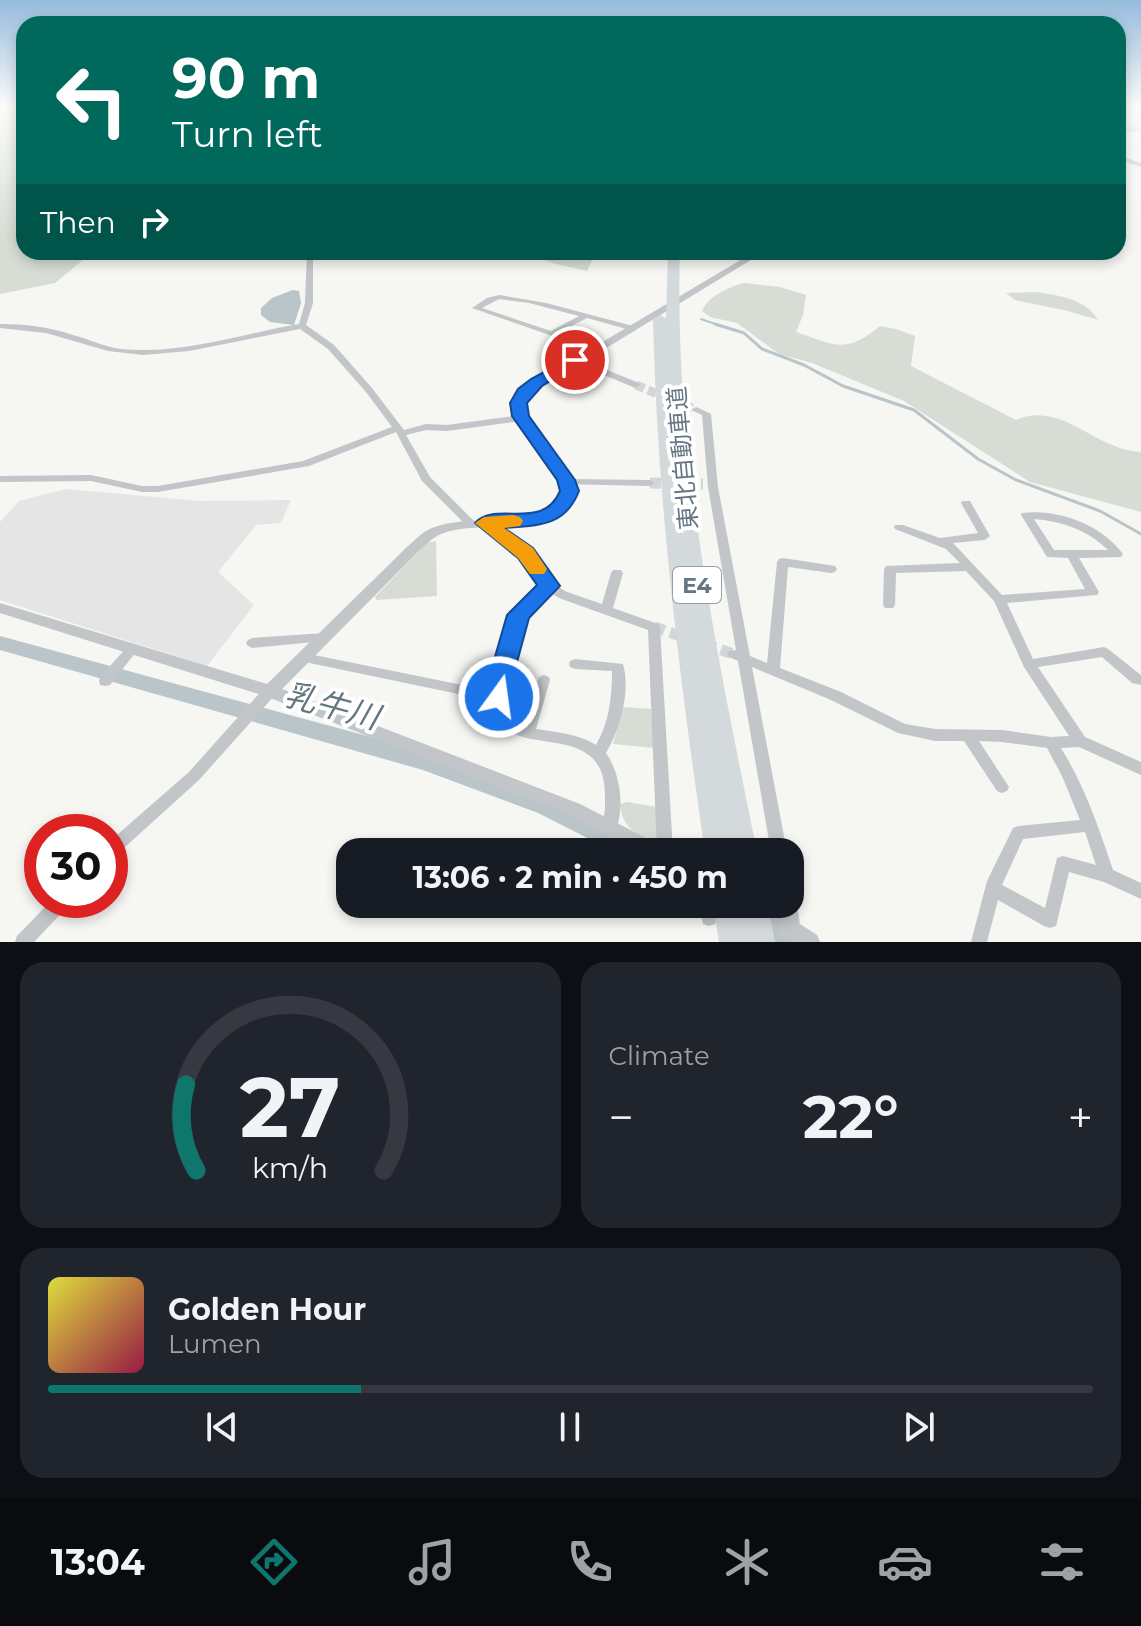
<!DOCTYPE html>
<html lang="en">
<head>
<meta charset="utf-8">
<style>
  :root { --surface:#171b24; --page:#20242c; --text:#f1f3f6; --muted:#9ea1a6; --line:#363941; --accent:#0f766e }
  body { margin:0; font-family:Montserrat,"Noto Sans JP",sans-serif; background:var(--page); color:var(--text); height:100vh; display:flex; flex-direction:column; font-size:30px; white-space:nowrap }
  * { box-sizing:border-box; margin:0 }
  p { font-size:26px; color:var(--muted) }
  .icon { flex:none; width:44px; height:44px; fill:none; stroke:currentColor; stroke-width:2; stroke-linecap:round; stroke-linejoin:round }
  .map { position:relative; height:942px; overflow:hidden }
  .details { display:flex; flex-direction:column; gap:20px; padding:20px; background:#0d0f14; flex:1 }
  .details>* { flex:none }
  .guide { position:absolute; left:16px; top:16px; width:1110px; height:244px; border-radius:24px; box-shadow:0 4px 12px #0003; background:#00695c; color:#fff; overflow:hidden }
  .speed { position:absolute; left:24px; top:814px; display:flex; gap:16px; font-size:40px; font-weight:700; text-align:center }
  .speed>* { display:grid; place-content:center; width:104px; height:104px; border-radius:50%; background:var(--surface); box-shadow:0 4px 12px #0003; line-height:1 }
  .speed .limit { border:12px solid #d22; background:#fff; color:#111 }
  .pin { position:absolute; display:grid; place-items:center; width:68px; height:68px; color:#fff; margin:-34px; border:4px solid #fff; border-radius:50%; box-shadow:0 2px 8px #0007 }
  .me { position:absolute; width:88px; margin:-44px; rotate:14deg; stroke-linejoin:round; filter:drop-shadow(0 0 6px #0008) }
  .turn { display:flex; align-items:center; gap:28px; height:168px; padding:0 24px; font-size:36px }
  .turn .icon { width:104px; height:104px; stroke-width:2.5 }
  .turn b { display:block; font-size:56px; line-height:68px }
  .then { display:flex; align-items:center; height:76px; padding:0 24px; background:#0003; gap:16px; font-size:30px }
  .big { font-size:60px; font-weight:700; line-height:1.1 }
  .details .widget { flex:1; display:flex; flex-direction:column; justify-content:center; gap:12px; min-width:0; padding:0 28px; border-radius:24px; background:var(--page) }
  .details .dial { align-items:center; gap:0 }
  .dial svg { height:208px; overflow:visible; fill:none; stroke:var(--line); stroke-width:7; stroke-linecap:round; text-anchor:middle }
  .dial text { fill:var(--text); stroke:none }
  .song { display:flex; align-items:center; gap:24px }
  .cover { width:96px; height:96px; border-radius:12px; background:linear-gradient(135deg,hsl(60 70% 55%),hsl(340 70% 35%)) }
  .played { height:8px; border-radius:4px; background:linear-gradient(90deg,var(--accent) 30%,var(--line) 30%) }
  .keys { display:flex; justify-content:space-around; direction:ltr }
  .heat { display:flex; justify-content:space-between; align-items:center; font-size:44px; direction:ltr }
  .details .tiles { flex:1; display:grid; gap:20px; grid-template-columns:1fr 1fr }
  .widget:last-child { grid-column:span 2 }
  .trip { position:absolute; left:336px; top:838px; width:468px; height:80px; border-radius:24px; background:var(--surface); box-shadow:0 4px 12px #0003; font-weight:700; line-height:80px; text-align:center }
  .menu { display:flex; height:128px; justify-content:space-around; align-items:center; background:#090b0e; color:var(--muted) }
  .menu .icon { width:56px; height:56px }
  .menu .selected { color:var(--accent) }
  .menu b { font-size:36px; color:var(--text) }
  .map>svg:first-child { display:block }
</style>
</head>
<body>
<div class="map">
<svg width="1141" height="942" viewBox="0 0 1141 942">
  <rect width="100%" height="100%" fill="#f6f6f3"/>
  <polygon fill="#e4e5e4" points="66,489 200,501 291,500 281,523 256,525 218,572 254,605 207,666 0,600 0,522 19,501"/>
  <g fill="#d7ddd4">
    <polygon points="0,106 24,106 24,252 99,252 83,260 55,283 0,294"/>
    <polygon points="526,252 596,252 587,271 552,263"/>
    <path d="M744 283 780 287 806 295 803 315 796 332C835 345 845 355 880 326L896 329 915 336 911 366 1016 420C1062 400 1096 451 1141 452V512L1030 482 904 401 812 363 779 354 737 323 710 317 702 311C708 296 729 287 744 283Z"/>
    <path d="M1035 292C1057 295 1087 299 1098 320L1068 311 1015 300 1006 293Z"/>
    <polygon points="436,541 437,596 376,600 375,597 427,543"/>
    <polygon points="623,707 651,709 654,748 613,744"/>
    <path d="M627 802 657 807 658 843C637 836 622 828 620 804Z"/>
  </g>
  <polygon fill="#b9c5c9" points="293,290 299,291 301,303 294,325 270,322 261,315 261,308 272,298"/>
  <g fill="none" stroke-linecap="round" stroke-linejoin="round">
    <polyline stroke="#b9c5c9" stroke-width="2" points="701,319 721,326"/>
    <polyline stroke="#b9c5c9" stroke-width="3" points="715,324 744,333 762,349 804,365 843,386 914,410 978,459 1016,480 1100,511 1141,534"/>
    <g fill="#b9c5c9" fill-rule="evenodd">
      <polygon points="0,636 426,752 554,799 649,844 652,852 615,852 538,813 423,770 0,650"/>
      <polygon points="712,904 748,904 792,933 796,942 760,942 716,913"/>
    </g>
    <polyline stroke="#d2d6d7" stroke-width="9" stroke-dasharray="9 4" stroke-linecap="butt" points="636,385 696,410"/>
    <g stroke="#d2d6d7" stroke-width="11" stroke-dasharray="11 6" stroke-linecap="butt">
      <polyline points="650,483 703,484"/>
      <polyline points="654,627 686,638"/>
      <polyline points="705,644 733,654"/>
    </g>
    <g fill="#c2c6c9" fill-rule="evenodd">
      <polygon points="1118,110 1141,112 1141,114 1118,112"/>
      <polygon points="1137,127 1139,130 1118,134 1118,130"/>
      <polygon points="1118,155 1141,163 1141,167 1118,159"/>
      <path d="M307 252H313V303L306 325 334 345 372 388 404 430 426 424 447 425 522 415 527 418 522 421 447 431 426 430 406 435 430 477 474 521 475 523 474 525H466L422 481 396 432 309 466 158 492H142L91 481 0 482V476L91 475 142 486H158L303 461 392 427 366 392 328 349 300 329 189 351 143 355 108 351 46 333 0 328V324C25 324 50 327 73 335 89 339 104 347 121 349 181 355 240 334 299 324L305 303Z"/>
      <path d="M499 295 546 303 633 326 634 328 630 330 587 318 552 336 472 308 487 298ZM499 299 529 303 579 316 551 331 482 308Z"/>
      <polygon points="575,357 639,383 640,385 636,388 633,387 572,362 572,358"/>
      <path d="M696 407 711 414 718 487 750 656 767 663 777 562 779 559 783 558 835 566 837 569 835 572 831 573 788 567 780 668 841 692 905 724 935 729 1002 730 1051 737 1069 736 1024 667 994 601 966 571 896 573 895 605 893 608H885L883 605 884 569 886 566 960 563 946 549 895 529 894 527 895 525H903L940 538 978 533 961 503 962 501H970L990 536 985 540 953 543 1002 595 1085 589 1068 558 1047 557 1021 515 1022 513C1058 508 1102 525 1123 554L1121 557 1079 558 1099 592 1097 595 1007 603 1033 659 1104 647 1108 649 1141 675V685L1132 683 1102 657 1038 667 1085 737 1141 762V775L1079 747 1061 748C1085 787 1099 828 1113 870L1141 883V899L1104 882 1069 872 1056 926 1050 928 1044 926 998 900 987 942H971L987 881 1013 828 1018 826 1080 820 1062 776 1047 748 1002 742 979 741 1009 787 1007 791 1002 793 997 791 964 741H935L898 733 831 700 752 667 787 852H771L738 661 729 657 727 654 729 651 736 650 708 487 702 415 691 410ZM1034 519C1061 521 1088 530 1108 550H1054ZM1085 832 1096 865 1063 856 1057 858 1045 908 1002 885 1023 839Z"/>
      <polygon points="567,479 650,480 655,483 650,486 563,484 562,482 563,480"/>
      <path d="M484 520 488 521 529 550 548 581 567 592 602 604 611 573 613 570H621L623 573 613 608 658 624 660 627 673 852H657L648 630 559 598 549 592 532 607 524 616 515 658 506 687 505 707 510 717 524 725 538 680 539 677 544 675 549 677 550 680 536 729C556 732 579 734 596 745 609 723 612 697 612 671L575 669 570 667 569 664 570 661 575 659 623 664C631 690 620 730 606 753 621 775 625 808 615 833L610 835 605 833C602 825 604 817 605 809 605 793 606 774 595 761 572 732 513 751 497 718 494 712 492 708 492 701L300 661 298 658 300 655 304 653 492 691 495 680 503 658 512 616 520 605 540 587 521 556 480 525 479 523Z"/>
      <polygon points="325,633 329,634 331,637 329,640 325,641 252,648 248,646 246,643 248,640 252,638"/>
      <polygon points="132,644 136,646 138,649 136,652 110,685 105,686 100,685 99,681 100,677 128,646"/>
      <polygon points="270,686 275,687 277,691 275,695 199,780 115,856 110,858 110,841 189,772 265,687"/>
      <path d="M790 897 794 899C798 909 802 926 798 936L792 938 786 936 784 930 780 904H790Z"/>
      <polygon points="52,900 71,900 69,905 34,942 15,942 17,936"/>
      <polygon points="698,904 714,904 717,918 715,924 709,926 703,924"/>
    </g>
    <g fill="#c2c6c9" fill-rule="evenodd">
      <path d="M754 252H764L529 395C518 433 564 459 576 491 572 498 568 506 561 511 527 538 479 519 441 534 432 538 424 546 417 553L282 689 580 804 662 846 664 852H637L568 814 265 696 0 613V603L267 684 407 547C415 540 422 532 432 528 477 510 534 536 564 491 552 458 502 430 520 391Z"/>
      <polygon points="742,904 769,904 817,935 820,942 792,942 745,911"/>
    </g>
    <polygon fill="#d4d9dc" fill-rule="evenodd" points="1118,121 1141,128 1141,132 1118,125"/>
    <g fill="#d4d9dc" fill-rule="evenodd">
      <path d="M668 252H680C673 450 718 659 757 852H705C679 675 657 498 653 319L660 315 666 318Z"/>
      <polygon points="713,904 768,904 775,942 719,942"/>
    </g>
  </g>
  <linearGradient id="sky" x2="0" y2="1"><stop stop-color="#95bbdc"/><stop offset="0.45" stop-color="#fbfbfa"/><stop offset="1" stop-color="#fbfbfa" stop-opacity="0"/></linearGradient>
  <rect width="1141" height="238" fill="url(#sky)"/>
  <path fill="#1a73e8" stroke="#114b97" stroke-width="2" d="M575 355 580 357V363L542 386 527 403 529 416 575 480 579 491C565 527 538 525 504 528L533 548 560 586 529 618 510 688 507 704 499 707 490 704 486 688 507 615 537 585 518 558 475 523C495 500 543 532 560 491L557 480 512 416 510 403 518 389 531 379Z"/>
  <polygon fill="#f59e0b" points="513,515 520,517 523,521 520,526 504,528 533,548 547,569 544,574 530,574 518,558 475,523 484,517"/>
  <g text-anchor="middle" stroke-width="8" stroke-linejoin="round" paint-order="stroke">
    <rect fill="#fff" stroke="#949fa8" stroke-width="2" x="673" y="567" width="48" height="36" rx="6"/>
    <g font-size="22" font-weight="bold" fill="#667683">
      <text x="697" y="593">E4</text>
    </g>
    <g font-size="24" fill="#667683" stroke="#fff">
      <text transform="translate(683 458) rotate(-95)" y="8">東北自動車道</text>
    </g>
    <g font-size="32" font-style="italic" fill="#62777f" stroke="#fff">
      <text transform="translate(332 706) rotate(15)" y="11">乳牛川</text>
    </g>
  </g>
</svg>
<div class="speed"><div class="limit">30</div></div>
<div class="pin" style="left:575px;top:360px;background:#d93025"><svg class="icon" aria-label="arrive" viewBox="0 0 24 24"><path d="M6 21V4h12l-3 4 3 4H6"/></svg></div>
<svg class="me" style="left:499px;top:697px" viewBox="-20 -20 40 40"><circle r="17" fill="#1a73e8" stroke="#fff" stroke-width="3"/><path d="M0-11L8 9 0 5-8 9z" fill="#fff"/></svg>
<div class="trip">13:06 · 2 min · 450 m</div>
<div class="guide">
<div class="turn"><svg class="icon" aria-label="left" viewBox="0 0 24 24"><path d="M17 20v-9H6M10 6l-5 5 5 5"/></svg><div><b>90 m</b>Turn left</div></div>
<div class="then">Then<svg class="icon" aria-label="right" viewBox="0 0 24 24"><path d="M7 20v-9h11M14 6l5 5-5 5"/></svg></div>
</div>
</div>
<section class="details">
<div class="tiles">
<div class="widget dial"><svg viewBox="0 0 100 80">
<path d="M14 69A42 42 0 1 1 86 69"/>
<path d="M14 69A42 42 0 0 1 10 36" stroke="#0f766e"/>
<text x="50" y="56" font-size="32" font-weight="700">27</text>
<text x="50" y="72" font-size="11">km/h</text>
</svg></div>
<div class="widget"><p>Climate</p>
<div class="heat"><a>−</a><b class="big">22°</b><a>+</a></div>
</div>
<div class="widget">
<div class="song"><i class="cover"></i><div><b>Golden Hour</b><p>Lumen</p></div></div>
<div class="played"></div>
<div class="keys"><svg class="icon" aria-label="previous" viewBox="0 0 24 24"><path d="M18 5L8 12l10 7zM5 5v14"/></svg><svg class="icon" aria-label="pause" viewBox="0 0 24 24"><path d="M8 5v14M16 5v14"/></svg><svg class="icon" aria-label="next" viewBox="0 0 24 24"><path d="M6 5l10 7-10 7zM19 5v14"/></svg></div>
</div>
</div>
</section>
<nav class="menu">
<b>13:04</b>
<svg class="icon selected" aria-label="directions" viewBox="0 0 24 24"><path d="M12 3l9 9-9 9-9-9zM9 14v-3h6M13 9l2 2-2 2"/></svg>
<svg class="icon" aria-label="music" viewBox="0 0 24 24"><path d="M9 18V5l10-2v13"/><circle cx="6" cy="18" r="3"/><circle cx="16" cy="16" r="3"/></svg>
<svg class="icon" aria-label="phone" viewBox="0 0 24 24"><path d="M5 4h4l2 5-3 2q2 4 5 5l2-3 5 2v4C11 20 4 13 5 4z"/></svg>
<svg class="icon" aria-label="climate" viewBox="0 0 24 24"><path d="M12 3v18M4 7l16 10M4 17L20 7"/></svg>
<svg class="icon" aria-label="car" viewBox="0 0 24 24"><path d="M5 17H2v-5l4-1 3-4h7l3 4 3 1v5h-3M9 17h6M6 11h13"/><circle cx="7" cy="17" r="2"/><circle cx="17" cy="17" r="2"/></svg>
<svg class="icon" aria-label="filters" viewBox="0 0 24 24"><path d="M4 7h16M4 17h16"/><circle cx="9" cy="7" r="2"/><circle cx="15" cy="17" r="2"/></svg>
</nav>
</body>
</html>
